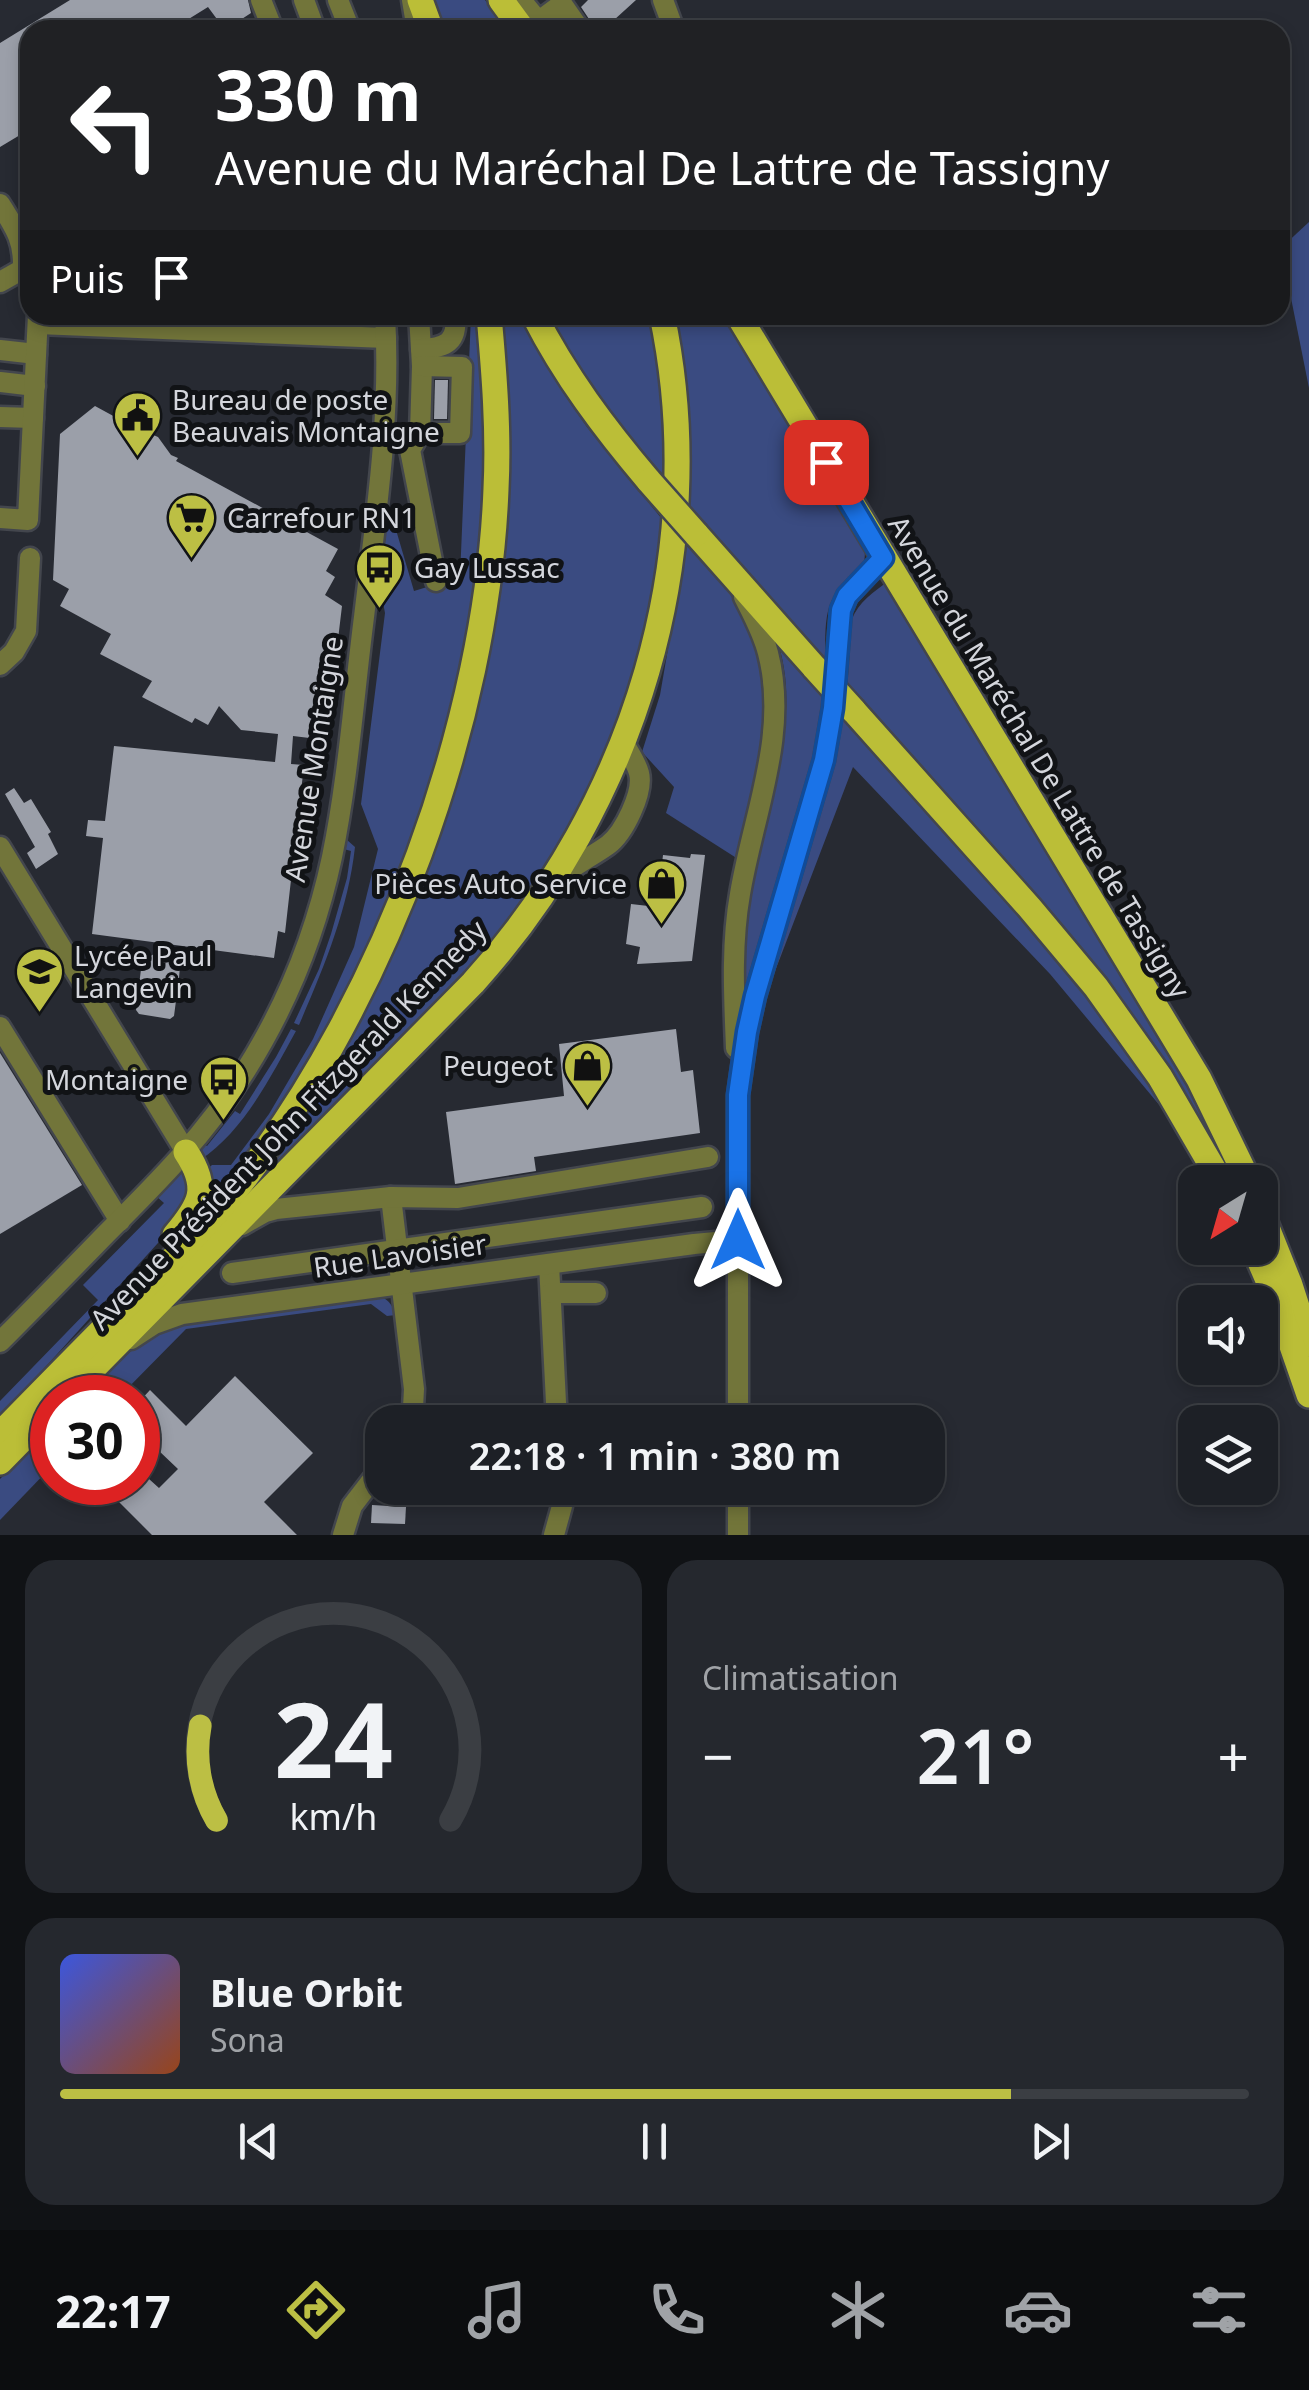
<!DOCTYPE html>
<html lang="fr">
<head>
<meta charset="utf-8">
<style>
  :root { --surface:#1d2026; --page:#25282e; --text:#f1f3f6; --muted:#a0a3a7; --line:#3b3e43; --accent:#bcbf44 }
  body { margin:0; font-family:"Noto Sans",sans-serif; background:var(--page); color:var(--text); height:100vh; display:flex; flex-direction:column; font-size:38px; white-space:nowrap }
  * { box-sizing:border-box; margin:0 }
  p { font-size:32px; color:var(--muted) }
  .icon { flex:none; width:55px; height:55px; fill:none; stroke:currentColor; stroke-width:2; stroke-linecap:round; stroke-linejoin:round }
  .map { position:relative; height:1535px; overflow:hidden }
  .panel { display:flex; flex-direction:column; gap:25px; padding:25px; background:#101215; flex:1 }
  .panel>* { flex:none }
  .top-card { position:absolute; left:20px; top:20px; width:1270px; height:305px; border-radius:30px; box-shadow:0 5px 15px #0003,0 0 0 2px var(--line); background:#202124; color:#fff; overflow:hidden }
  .needle { width:65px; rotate:217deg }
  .controls { position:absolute; left:1178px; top:1165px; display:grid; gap:20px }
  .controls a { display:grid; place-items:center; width:100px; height:100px; border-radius:20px; background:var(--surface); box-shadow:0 5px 15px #0003,0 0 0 2px var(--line); font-size:50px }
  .speed { position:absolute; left:30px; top:1375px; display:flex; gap:20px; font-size:50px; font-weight:700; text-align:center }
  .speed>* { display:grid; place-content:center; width:130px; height:130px; border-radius:50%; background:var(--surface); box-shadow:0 5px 15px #0003,0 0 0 2px var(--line); line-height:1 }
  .speed .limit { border:15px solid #d22; background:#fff; color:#111 }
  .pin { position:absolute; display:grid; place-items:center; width:85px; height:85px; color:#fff; margin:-42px; border-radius:20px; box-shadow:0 5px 15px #0006 }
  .me { position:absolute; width:110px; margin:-55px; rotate:0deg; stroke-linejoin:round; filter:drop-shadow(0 0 8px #0008) }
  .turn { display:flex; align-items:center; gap:35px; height:210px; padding:0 30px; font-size:45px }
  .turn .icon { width:130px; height:130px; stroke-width:2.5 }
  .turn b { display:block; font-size:70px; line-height:85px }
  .then { display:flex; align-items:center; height:95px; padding:0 30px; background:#0003; gap:20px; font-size:38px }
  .big { font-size:75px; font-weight:600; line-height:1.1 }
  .panel .card { flex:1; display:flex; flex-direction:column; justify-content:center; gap:15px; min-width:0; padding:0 35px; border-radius:30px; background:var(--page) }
  .panel .dial { align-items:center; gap:0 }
  .dial svg { height:260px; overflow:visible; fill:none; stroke:var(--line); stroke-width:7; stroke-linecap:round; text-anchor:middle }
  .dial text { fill:var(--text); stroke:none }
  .song { display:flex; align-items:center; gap:30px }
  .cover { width:120px; height:120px; border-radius:15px; background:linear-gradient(135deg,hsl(230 70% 55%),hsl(20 70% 35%)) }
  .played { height:10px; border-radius:5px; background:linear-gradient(90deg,var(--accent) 80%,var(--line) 80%) }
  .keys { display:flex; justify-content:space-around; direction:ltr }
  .heat { display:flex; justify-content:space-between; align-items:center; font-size:55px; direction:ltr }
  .panel .tiles { flex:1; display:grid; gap:25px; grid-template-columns:1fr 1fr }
  .card:last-child { grid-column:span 2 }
  .trip { position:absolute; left:365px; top:1405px; width:580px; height:100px; border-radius:30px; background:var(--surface); box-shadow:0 5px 15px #0003,0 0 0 2px var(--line); font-weight:600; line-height:100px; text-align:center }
  .tab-bar { display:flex; height:160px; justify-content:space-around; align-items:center; background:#0c0d0f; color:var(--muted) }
  .tab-bar .icon { width:70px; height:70px }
  .tab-bar .active { color:var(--accent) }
  .tab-bar b { font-size:45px; color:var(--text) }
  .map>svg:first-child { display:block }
</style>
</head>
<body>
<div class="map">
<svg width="1309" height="1535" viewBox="0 0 1309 1535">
  <rect width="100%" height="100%" fill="#272a32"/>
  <g fill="#3a4b81">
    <polygon points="432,0 485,0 509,30 443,30"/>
    <polygon points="1309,222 1309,388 1281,248"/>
    <polygon points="471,315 481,315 487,453 475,608 425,809 394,889 340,1010 276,1118 214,1201 204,1172 212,1165 231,1165 269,1114 313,1039 354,947 378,849 361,804 385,613 380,587 389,506 414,591 460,577"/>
    <polygon points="498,315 521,315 562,391 587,427 662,519 657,590 620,725 547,872 481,961 233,1214 281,1145 472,716"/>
    <polygon points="546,315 653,315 665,394 664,480 599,402"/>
    <path d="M671 315H723L862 541C874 573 845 577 832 600 823 618 826 644 825 663L687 504 686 389Z"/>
    <path d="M686 545C703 563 723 582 737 604 789 685 759 773 738 859L666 813 674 787 642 752 660 695Z"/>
    <path d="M889 581 1181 1066 1239 1182H1230L1190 1114 847 689 852 619C858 603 874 591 889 581Z"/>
    <path d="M776 637 823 692C812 797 776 899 747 1000H741C742 959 744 918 751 878 765 797 805 719 776 637Z"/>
    <polygon points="839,712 940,822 1116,1028 1171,1119 1050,974 853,767 764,1000"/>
    <path d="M347 840 355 847C348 910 324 967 299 1025L294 1023 319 969 331 934 347 878 351 851 340 848Z"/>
    <path d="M291 1029 296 1031C271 1076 244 1131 200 1160L199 1148 203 1144 207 1146 235 1111 240 1114 276 1057Z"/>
    <polygon points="181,1172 188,1175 187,1211 0,1417 0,1401 98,1300 83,1285 164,1203 156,1196"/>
    <path d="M375 1295C388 1298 392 1304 396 1315L387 1316 371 1304 186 1329 119 1397 83 1398 135 1347 177 1322Z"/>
    <polygon points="52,1427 52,1466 0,1520 0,1479"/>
  </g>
  <g fill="#9b9fa9" fill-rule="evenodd">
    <polygon points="70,0 248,0 251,13 225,30 208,7 171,30 30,30 30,129 0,147 0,43"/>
    <polygon points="588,0 636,0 603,30 594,30 591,22 581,7"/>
    <polygon points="435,380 448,380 447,419 434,419"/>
    <polygon points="95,406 150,436 151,434 158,437 171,455 178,458 176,461 338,549 326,571 335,577 325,595 342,606 326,740 293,736 291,764 304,765 285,933 278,931 274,958 92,934 103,838 86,836 88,820 105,821 114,746 275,762 278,734 241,730 219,706 208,725 195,718 192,723 142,697 152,681 100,654 111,634 60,606 69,589 53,580 60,434"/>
    <polygon points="14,788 24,803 31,799 51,832 48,834 58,854 36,869 27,853 35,847 5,794"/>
    <polygon points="691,854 705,855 692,961 637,964 640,947 626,944 631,904 657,907 663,855 690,858"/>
    <polygon points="166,947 180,966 179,978 185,979 183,994 177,993 174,1016 170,1019 139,1014 136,1010 142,961"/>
    <polygon points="676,1029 681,1072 693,1070 700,1133 534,1157 536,1171 455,1184 446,1112 564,1096 559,1044"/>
    <polygon points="0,1053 82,1185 0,1234"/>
    <path d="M235 1376 313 1453 264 1502 297 1535H152L99 1482H138V1403L150 1390 186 1426ZM158 1450 178 1469 159 1488 139 1470Z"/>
    <polygon points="372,1505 406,1507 405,1524 371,1523"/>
  </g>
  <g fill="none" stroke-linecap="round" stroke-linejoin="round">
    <defs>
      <g id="minor">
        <polyline points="261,0 273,30"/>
        <polyline points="304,0 315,30"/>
        <polyline points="338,0 350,30"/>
        <polyline points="412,0 417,30"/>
        <polyline points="521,0 544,28"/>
        <polyline points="663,0 674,30"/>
        <polyline points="539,21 562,4 580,30"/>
        <path d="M0 204C15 228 24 240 23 269L0 282"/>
        <polyline points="419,315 422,366 420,433 410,450 436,581"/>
        <polyline points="38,324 386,338"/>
        <path d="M421 349C446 348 458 342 455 315"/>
        <polyline points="0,350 36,354"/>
        <polyline points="0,382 35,386"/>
        <polyline points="0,417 33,418"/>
        <polyline points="420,433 460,433 462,367 422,366"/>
        <polyline points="0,518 28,520 38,315"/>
        <polyline points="0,665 14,652 26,631 30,558"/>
        <polyline points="0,847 186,1152"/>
        <path d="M555 882C571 866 590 858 608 845 624 833 644 792 639 773 636 762 629 753 624 743"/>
        <polyline points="0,1027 120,1221"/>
        <path d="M736 1048C734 997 731 945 740 894 753 815 789 734 768 653 763 633 753 615 744 597"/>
        <polyline points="391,1197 414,1389 413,1408 409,1422"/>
        <polyline points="242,1225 265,1212 276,1209 391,1197 458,1198 708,1157"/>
        <polyline points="549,1264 557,1422"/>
        <polyline points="232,1273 702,1207"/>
        <polyline points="551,1293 596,1293"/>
        <polyline points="131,1339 154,1324 182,1314 694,1244 738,1240"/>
        <path d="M0 1342C36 1306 71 1270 106 1234 157 1183 206 1134 244 1073 286 1007 316 933 332 857 348 780 354 695 364 617 376 516 391 416 385 315"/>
        <polyline points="738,1422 738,1095 747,1032 755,996 824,760 833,707 841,610 847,596 883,558"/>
        <polyline points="343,1535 352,1506 382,1467"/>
        <polyline points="554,1535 562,1506 561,1488"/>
        <polyline points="738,1535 738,1488"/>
      </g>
      <g id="major">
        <polyline points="420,0 431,30"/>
        <polyline points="501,0 523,30"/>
        <path d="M534 315C565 376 605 429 649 481"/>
        <polyline points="738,315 1199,1079 1249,1182"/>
        <polyline points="696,534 815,668"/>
        <polyline points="853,710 1029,907 1096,987 1160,1077 1221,1182"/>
        <polyline points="1260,1210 1290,1285 1309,1344"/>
        <path d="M175 1235C201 1204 210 1188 186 1152"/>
        <polyline points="1254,1248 1274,1294 1309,1395"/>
        <path d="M64 1398 473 983C635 804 712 553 662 315"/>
        <path d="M0 1434C46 1387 92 1340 138 1294 174 1258 210 1222 241 1183 385 999 487 722 496 489 499 431 494 372 489 315"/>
        <polyline points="0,1462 52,1409"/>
      </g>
    </defs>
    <use href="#minor" stroke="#43464d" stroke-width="25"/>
    <use href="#major" stroke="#43464d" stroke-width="30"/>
    <use href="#minor" stroke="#72753a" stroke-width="20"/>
    <use href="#major" stroke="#bbbe37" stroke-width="25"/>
    <defs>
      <g id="major-bridge">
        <polyline points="649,481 696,534"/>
        <polyline points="815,668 853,710"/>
      </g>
    </defs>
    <use href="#major-bridge" stroke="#43464d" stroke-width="30" stroke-linecap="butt"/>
    <use href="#major-bridge" stroke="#bbbe37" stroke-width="25"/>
  </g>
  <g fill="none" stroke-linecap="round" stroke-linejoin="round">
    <defs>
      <polyline id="route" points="738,1240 738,1095 747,1032 755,996 824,760 833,708 841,610 847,596 883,558 826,462"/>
    </defs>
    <use href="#route" stroke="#114b97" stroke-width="25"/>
    <use href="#route" stroke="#1a73e8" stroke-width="18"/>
  </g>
  <defs>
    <symbol id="civic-pin" viewBox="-11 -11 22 30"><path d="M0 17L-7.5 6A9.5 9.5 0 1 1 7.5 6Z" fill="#bcbf44" stroke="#111316"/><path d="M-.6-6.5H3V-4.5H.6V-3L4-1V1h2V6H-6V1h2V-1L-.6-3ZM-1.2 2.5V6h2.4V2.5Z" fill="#111"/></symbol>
    <symbol id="supermarket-pin" viewBox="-11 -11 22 30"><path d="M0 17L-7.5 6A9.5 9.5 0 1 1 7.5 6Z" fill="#bcbf44" stroke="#111316"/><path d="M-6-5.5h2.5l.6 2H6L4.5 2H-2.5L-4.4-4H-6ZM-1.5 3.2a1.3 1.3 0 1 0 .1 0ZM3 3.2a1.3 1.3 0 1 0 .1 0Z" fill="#111"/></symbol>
    <symbol id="bus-pin" viewBox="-11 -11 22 30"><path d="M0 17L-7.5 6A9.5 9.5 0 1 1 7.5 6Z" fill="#bcbf44" stroke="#111316"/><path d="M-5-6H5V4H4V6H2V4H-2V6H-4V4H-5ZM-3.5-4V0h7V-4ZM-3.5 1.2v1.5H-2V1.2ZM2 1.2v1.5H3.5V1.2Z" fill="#111"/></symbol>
    <symbol id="shop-pin" viewBox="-11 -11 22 30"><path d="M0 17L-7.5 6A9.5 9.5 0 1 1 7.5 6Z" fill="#bcbf44" stroke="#111316"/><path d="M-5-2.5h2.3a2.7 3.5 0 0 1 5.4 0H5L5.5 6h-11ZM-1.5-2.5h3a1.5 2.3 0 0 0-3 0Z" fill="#111"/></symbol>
    <symbol id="school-pin" viewBox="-11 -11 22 30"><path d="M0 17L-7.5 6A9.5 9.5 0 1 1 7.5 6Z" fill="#bcbf44" stroke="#111316"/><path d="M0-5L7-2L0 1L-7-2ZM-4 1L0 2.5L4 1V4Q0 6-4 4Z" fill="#111"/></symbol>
  </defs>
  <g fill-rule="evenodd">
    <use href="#civic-pin" x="110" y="388" width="55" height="75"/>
    <use href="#supermarket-pin" x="164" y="490" width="55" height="75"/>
    <use href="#bus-pin" x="352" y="540" width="55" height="75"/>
    <use href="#shop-pin" x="634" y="856" width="55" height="75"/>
    <use href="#school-pin" x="12" y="944" width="55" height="75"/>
    <use href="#shop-pin" x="560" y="1038" width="55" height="75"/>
    <use href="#bus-pin" x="196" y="1052" width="55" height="75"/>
  </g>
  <g text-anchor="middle" stroke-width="10" stroke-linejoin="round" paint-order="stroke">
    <g font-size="28" fill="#d4d6dc" stroke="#111316" text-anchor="start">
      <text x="172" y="410">Bureau de poste<tspan x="172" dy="32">Beauvais Montaigne</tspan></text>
      <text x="227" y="528">Carrefour RN1</text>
      <text x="414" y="578">Gay Lussac</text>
      <text x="627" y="894" text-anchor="end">Pièces Auto Service</text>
      <text x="74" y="966">Lycée Paul<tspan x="74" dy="32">Langevin</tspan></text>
      <text x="553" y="1076" text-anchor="end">Peugeot</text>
      <text x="188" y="1090" text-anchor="end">Montaigne</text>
    </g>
    <g font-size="28" fill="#d4d6dc" stroke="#111316">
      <text transform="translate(1039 757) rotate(59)" y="10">Avenue du Maréchal De Lattre de Tassigny</text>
      <text transform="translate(314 759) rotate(-81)" y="10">Avenue Montaigne</text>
      <text transform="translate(288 1125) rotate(-46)" y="10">Avenue Président John Fitzgerald Kennedy</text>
      <text transform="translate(400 1256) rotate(-8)" y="10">Rue Lavoisier</text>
    </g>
  </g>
</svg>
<div class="controls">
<a><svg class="needle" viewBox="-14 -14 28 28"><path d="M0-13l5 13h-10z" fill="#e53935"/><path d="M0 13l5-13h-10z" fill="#a0a3a7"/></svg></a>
<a><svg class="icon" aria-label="sound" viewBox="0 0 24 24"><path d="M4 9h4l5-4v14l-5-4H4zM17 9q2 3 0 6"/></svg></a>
<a><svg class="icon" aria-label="layers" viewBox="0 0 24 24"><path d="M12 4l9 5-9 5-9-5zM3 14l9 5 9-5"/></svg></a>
</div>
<div class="speed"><div class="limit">30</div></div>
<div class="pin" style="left:826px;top:462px;background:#d93025"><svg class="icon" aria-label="arrive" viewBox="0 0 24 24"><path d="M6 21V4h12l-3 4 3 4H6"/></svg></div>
<svg class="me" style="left:738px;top:1240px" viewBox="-20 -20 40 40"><path d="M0-17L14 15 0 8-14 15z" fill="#1a73e8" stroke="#fff" stroke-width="4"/></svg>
<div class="trip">22:18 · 1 min · 380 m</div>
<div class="top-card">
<div class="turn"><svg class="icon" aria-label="left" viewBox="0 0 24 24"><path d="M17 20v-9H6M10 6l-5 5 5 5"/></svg><div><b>330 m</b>Avenue du Maréchal De Lattre de Tassigny</div></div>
<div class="then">Puis<svg class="icon" aria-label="arrive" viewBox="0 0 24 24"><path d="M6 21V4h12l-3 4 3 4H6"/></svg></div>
</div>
</div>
<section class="panel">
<div class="tiles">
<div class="card dial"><svg viewBox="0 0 100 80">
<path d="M14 69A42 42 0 1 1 86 69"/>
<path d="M14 69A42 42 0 0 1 9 40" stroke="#bcbf44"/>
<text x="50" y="56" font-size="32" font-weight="700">24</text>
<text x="50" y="72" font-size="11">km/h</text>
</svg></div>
<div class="card"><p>Climatisation</p>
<div class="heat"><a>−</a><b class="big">21°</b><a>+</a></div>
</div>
<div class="card">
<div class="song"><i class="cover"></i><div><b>Blue Orbit</b><p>Sona</p></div></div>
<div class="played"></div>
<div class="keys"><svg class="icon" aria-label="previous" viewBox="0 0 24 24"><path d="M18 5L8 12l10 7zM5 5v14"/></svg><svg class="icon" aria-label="pause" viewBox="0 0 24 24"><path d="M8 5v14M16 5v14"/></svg><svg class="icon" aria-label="next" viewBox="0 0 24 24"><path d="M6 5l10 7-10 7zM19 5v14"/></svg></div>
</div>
</div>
</section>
<nav class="tab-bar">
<b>22:17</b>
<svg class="icon active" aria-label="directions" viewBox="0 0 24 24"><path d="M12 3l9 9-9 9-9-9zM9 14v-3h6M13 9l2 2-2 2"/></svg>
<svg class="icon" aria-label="music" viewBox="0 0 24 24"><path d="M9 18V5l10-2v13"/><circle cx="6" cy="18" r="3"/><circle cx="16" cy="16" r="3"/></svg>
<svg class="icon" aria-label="phone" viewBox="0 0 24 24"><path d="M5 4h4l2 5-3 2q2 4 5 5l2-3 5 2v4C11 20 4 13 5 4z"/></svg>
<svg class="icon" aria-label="climate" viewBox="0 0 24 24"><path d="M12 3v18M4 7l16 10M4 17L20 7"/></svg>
<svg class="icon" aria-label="car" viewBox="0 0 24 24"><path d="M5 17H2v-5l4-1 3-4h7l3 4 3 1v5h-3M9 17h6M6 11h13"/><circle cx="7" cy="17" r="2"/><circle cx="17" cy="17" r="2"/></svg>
<svg class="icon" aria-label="filters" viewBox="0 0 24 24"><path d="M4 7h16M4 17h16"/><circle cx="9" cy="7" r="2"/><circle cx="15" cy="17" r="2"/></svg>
</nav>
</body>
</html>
